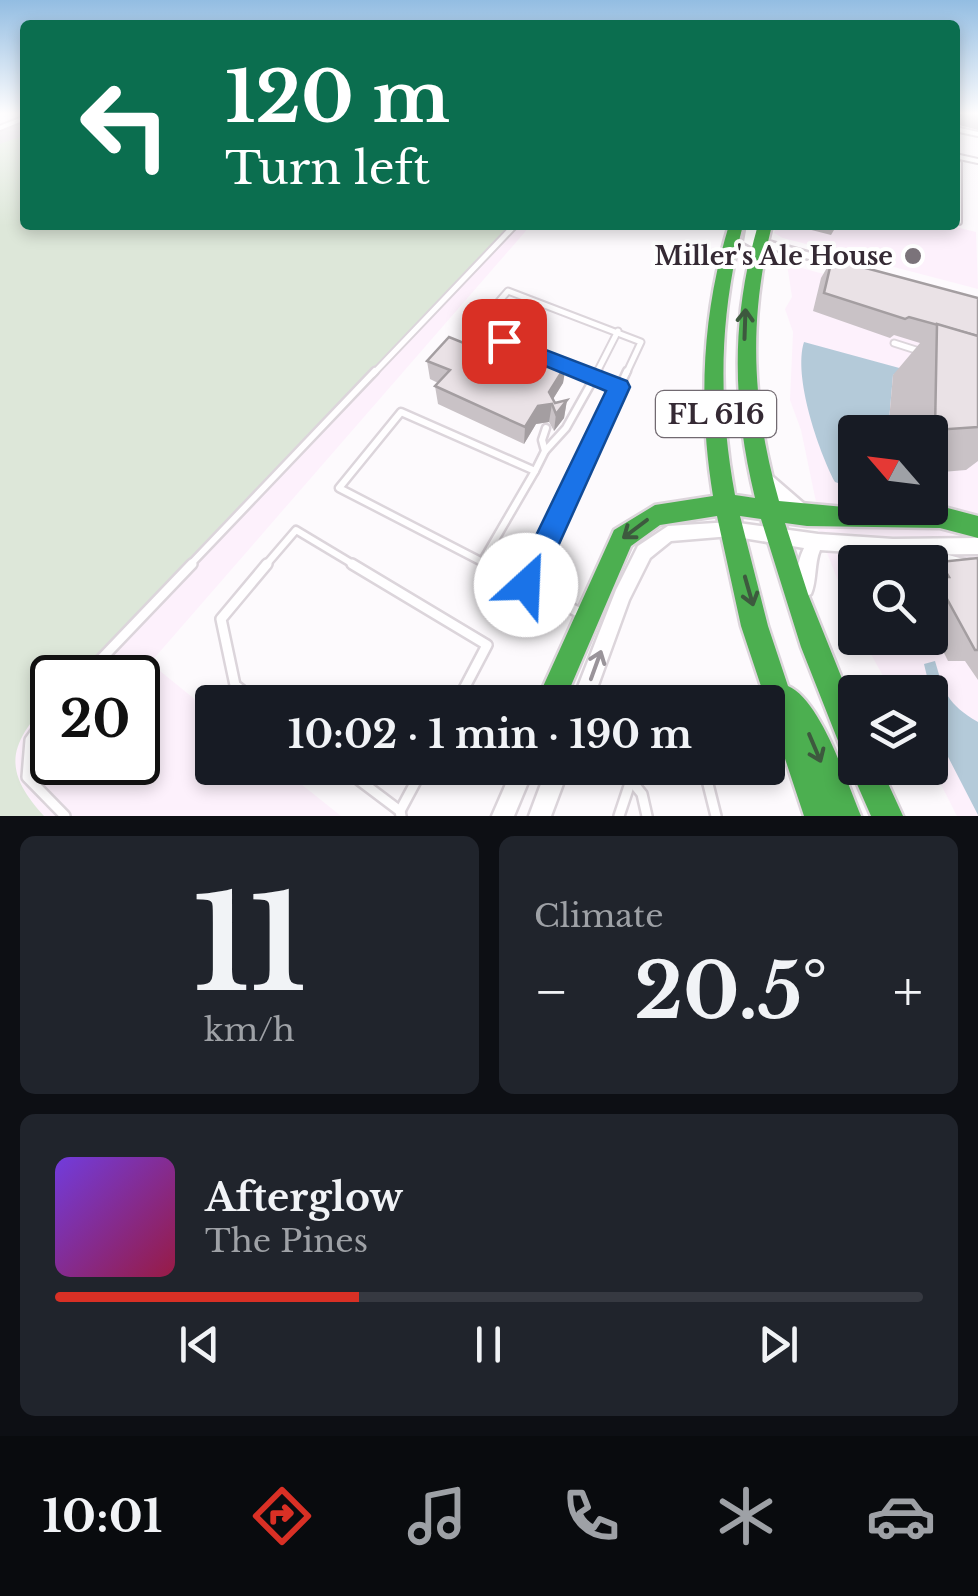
<!DOCTYPE html>
<html lang="en">
<head>
<meta charset="utf-8">
<style>
  :root { --surface:#171b24; --page:#20242c; --text:#f1f3f6; --muted:#9ea1a6; --line:#363941; --accent:#d93025 }
  body { margin:0; font-family:"Libre Baskerville",serif; background:var(--page); color:var(--text); height:100vh; display:flex; flex-direction:column; font-size:38px; white-space:nowrap }
  * { box-sizing:border-box; margin:0 }
  p { font-size:32px; color:var(--muted) }
  .icon { flex:none; width:55px; height:55px; fill:none; stroke:currentColor; stroke-width:2; stroke-linecap:round; stroke-linejoin:round }
  .map { position:relative; height:816px; overflow:hidden }
  .drawer { display:flex; flex-direction:column; gap:20px; padding:20px; background:#0d0f14; flex:1 }
  .drawer>* { flex:none }
  .top-card { position:absolute; left:20px; top:20px; width:940px; height:210px; border-radius:10px; box-shadow:0 5px 15px #0003; background:#0b6e4f; color:#fff; overflow:hidden }
  .needle { width:65px; rotate:298deg }
  .controls { position:absolute; left:838px; top:415px; display:grid; gap:20px }
  .controls a { display:grid; place-items:center; width:110px; height:110px; border-radius:10px; background:var(--surface); box-shadow:0 5px 15px #0003; font-size:50px }
  .speed { position:absolute; left:30px; top:655px; display:flex; gap:20px; font-size:50px; font-weight:700; text-align:center }
  .speed>* { display:grid; place-content:center; width:130px; height:130px; border-radius:50%; background:var(--surface); box-shadow:0 5px 15px #0003; line-height:1 }
  .speed .limit { border:5px solid #111; border-radius:15px; background:#fff; color:#111 }
  .pin { position:absolute; display:grid; place-items:center; width:85px; height:85px; color:#fff; margin:-42px; border-radius:20px; box-shadow:0 5px 15px #0006 }
  .me { position:absolute; width:110px; margin:-55px; rotate:25deg; stroke-linejoin:round; filter:drop-shadow(0 0 8px #0008) }
  .turn { display:flex; align-items:center; gap:35px; height:210px; padding:0 40px; font-size:45px }
  .turn .icon { width:130px; height:130px; stroke-width:2.5 }
  .turn b { display:block; font-size:70px; line-height:85px }
  .big { font-size:75px; font-weight:700; line-height:1.1 }
  .drawer .tile { flex:1; display:flex; flex-direction:column; justify-content:center; gap:15px; min-width:0; padding:0 35px; border-radius:15px; background:var(--page) }
  .drawer .dial { align-items:center; gap:0 }
  .dial b { font-size:130px; line-height:1 }
  .song { display:flex; align-items:center; gap:30px }
  .cover { width:120px; height:120px; border-radius:15px; background:linear-gradient(135deg,hsl(260 70% 55%),hsl(340 70% 35%)) }
  .played { height:10px; border-radius:5px; background:linear-gradient(90deg,var(--accent) 35%,var(--line) 35%) }
  .keys { display:flex; justify-content:space-around; direction:ltr }
  .heat { display:flex; justify-content:space-between; align-items:center; font-size:55px; direction:ltr }
  .drawer .tiles { flex:1; display:grid; gap:20px; grid-template-columns:1fr 1fr }
  .tile:last-child { grid-column:span 2 }
  .trip { position:absolute; left:195px; top:685px; width:590px; height:100px; border-radius:10px; background:var(--surface); box-shadow:0 5px 15px #0003; font-weight:700; line-height:100px; text-align:center }
  .tab-bar { display:flex; height:160px; justify-content:space-around; align-items:center; background:#090b0e; color:var(--muted) }
  .tab-bar .icon { width:70px; height:70px }
  .tab-bar .current { color:var(--accent) }
  .tab-bar b { font-size:45px; color:var(--text) }
  .map>svg:first-child { display:block }
</style>
</head>
<body>
<div class="map">
<svg width="978" height="816" viewBox="0 0 978 816">
  <rect width="100%" height="100%" fill="#fdfafd"/>
  <g fill="#fdf1fc" fill-rule="evenodd">
    <path d="M25 112V225H531L150 663 212 713V768H281L341 816H0V122ZM52 678H138V762H52Z"/>
    <polygon points="777,225 947,225 976,232 978,289 783,238 774,233"/>
    <path d="M787 264 978 316V816H957L930 763V692H892L862 638H930V562H855V624L807 502H816L801 430 790 400 793 332 785 309 792 297ZM855 432H930V508H855Z"/>
  </g>
  <path fill="#dde7d9" d="M25 131V225H512L102 651 72 677 52 678V698C10 743 0 768 44 816H0V141Z"/>
  <g fill="#b4cad9">
    <path d="M804 342 903 369 893 375 888 432H855V489L835 482C818 450 793 376 804 342Z"/>
    <path d="M935 661C944 692 947 704 978 722V815L945 751 924 664Z"/>
  </g>
  <g fill="none" stroke-linecap="round" stroke-linejoin="round">
    <polygon fill="#e1dee1" fill-rule="evenodd" points="25,122 25,135 0,144 0,131"/>
    <defs>
      <g id="lane-far3">
        <polyline points="0,128 25,118"/>
        <polyline points="955,129 978,134"/>
        <polyline points="955,156 978,161"/>
        <polyline points="955,162 959,163 959,222 955,221"/>
      </g>
      <g id="lane-far2">
        <polyline points="490,335 475,329 508,291 641,342 626,374"/>
        <polyline points="894,343 919,351"/>
        <polyline points="562,364 587,374"/>
        <polyline points="373,374 515,225"/>
        <polyline points="596,374 618,331"/>
      </g>
      <g id="lane-far1">
        <polyline points="580,371 619,387"/>
        <polyline points="545,451 566,428 598,371"/>
        <polyline points="535,471 545,451 542,440 546,428"/>
        <polyline points="929,553 978,566"/>
        <polyline points="482,562 535,471 401,412 339,488 490,566"/>
        <polyline points="189,566 375,371"/>
        <polyline points="265,566 296,530 356,566"/>
        <polyline points="535,566 627,371"/>
      </g>
      <g id="lane">
        <polyline points="352,564 487,645 457,702"/>
        <polyline points="485,564 582,614"/>
        <polyline points="970,564 978,566"/>
        <polyline points="526,585 536,564"/>
        <polyline points="83,678 192,564"/>
        <polyline points="257,702 235,685 221,619 267,564"/>
        <polyline points="52,709 30,740 27,777 65,816"/>
        <polyline points="343,768 400,811 401,816"/>
        <polyline points="704,768 716,816"/>
        <polyline points="630,779 642,794 647,816"/>
        <polyline points="400,811 423,768"/>
        <polyline points="619,816 635,768"/>
      </g>
      <g id="street">
        <polygon points="747,225 757,225 755,241 764,240 850,264 851,266 846,269 765,247 772,252 767,255 744,242"/>
        <polygon points="767,474 772,476 809,508 811,513 809,518 803,520 797,518 762,486 759,481 762,476"/>
        <path d="M731 522 818 534 893 539 978 538V554L893 555 820 550C814 564 817 580 811 594L805 597 799 594C793 580 798 561 804 548L731 536 671 541 650 558 629 600 592 702H572L616 590 638 546 668 526Z"/>
        <polygon points="513,768 534,768 514,816 492,816"/>
        <polygon points="547,768 569,768 551,816 529,816"/>
      </g>
      <path id="fast" d="M729 225H743C719 316 718 402 735 495L755 498C732 403 731 319 758 225H772C748 321 752 406 779 501L855 508 940 506 978 516V538L940 528 807 526 785 523 808 594 855 711V768H881L903 816H871L850 768 853 759 844 756 801 647 761 519 740 516 768 626 788 686C821 700 847 783 861 816H804L741 626 717 516 660 525 631 546 564 702H536L614 530 655 505 713 496C698 404 702 314 729 225Z"/>
    </defs>
    <use href="#lane-far3" stroke="#dcd5db" stroke-width="8"/>
    <use href="#lane-far2" stroke="#dcd5db" stroke-width="9"/>
    <use href="#lane-far1" stroke="#dcd5db" stroke-width="11"/>
    <use href="#lane" stroke="#dcd5db" stroke-width="14"/>
    <use href="#street" stroke="#dcd5db" stroke-width="5"/>
    <use href="#fast" stroke="#dcd5db" stroke-width="5"/>
    <use href="#lane-far3" stroke="#fffeff" stroke-width="4"/>
    <use href="#lane-far2" stroke="#fffeff" stroke-width="5"/>
    <use href="#lane-far1" stroke="#fffeff" stroke-width="6"/>
    <use href="#lane" stroke="#fffeff" stroke-width="9"/>
    <use href="#street" fill="#fffeff" fill-rule="evenodd"/>
    <use href="#fast" fill="#4caf50" fill-rule="evenodd"/>
  </g>
  <g fill="#c9c2c6">
    <polygon points="955,112 978,112 978,130 955,124"/>
    <polygon points="792,225 837,225 831,235"/>
    <polygon points="832,259 978,298 978,461 966,470 930,473 930,432 888,432 893,375 920,343 894,335 890,338 813,311 821,278"/>
    <polygon points="509,343 566,365 563,383 553,399 555,403 567,400 564,418 554,431 549,422 536,424 524,444 438,404 435,386 438,383 430,379 427,361 471,346"/>
    <polygon points="978,558 978,680 965,661 948,661 930,625 930,568 940,562"/>
  </g>
  <g fill="#a49ea1">
    <polygon points="955,112 964,112 955,124"/>
    <polygon points="566,365 563,383 550,404 552,404 549,422 536,424 524,444 525,427"/>
    <polygon points="567,400 564,418 554,431 556,414"/>
  </g>
  <g fill="#eae2e6" stroke="#a49ea1" stroke-width="2.5">
    <polygon points="832,259 978,298 978,336 909,317 905,319 824,293"/>
    <polygon points="937,324 978,336 978,427 935,430"/>
    <polygon points="483,332 509,340 507,342 566,365 549,392 555,403 567,400 556,414 552,404 538,406 525,427 435,386 450,370 427,361 449,337 471,346"/>
    <polygon points="978,558 978,650 975,650 935,577 949,577 940,562"/>
  </g>
  <defs><path id="oneway-shaft" d="M-6 0H5M1.5-3L5.5 0L1.5 3" fill="none" stroke-width="1.6" stroke-linecap="round" stroke-linejoin="round" transform="scale(2.5)"/></defs>
  <g stroke="#3d593e">
    <use href="#oneway-shaft" transform="translate(745 324) rotate(-88)"/>
    <use href="#oneway-shaft" transform="translate(635 529) rotate(143)"/>
    <use href="#oneway-shaft" transform="translate(749 591) rotate(74)"/>
    <use href="#oneway-shaft" transform="translate(815 748) rotate(67)"/>
  </g>
  <use stroke="#9a949a" href="#oneway-shaft" transform="translate(596 665) rotate(-70)"/>
  <linearGradient id="sky" x2="0" y2="1"><stop stop-color="#93bde2"/><stop offset="0.5" stop-color="#fefdfe"/><stop offset="1" stop-color="#fefdfe" stop-opacity="0"/></linearGradient>
  <rect width="978" height="226" fill="url(#sky)"/>
  <polygon fill="#1a73e8" stroke="#114b97" stroke-width="2.5" points="504,334 627,381 630,387 536,595 526,599 516,595 512,585 606,391 497,346 494,341"/>
  <circle fill="#7b737a" stroke="#fff" stroke-width="4" cx="913" cy="256" r="10"/>
  <g text-anchor="middle" stroke-width="8" stroke-linejoin="round" paint-order="stroke">
    <g font-size="25" font-weight="bold" fill="#352a34" stroke="#fff" text-anchor="end">
      <text x="893" y="265">Miller's Ale House</text>
    </g>
    <rect fill="#fff" stroke="#726a71" stroke-width="2.5" x="656" y="391" width="120" height="46" rx="8"/>
    <g font-size="28" font-weight="bold" fill="#352a34">
      <text x="716" y="424">FL 616</text>
    </g>
  </g>
</svg>
<div class="controls">
<a><svg class="needle" viewBox="-14 -14 28 28"><path d="M0-13l5 13h-10z" fill="#e53935"/><path d="M0 13l5-13h-10z" fill="#9ea1a6"/></svg></a>
<a><svg class="icon" aria-label="search" viewBox="0 0 24 24"><circle cx="10" cy="10" r="6"/><path d="M15 15l6 6"/></svg></a>
<a><svg class="icon" aria-label="layers" viewBox="0 0 24 24"><path d="M12 4l9 5-9 5-9-5zM3 14l9 5 9-5"/></svg></a>
</div>
<div class="speed"><div class="limit">20</div></div>
<div class="pin" style="left:504px;top:341px;background:#d93025"><svg class="icon" aria-label="arrive" viewBox="0 0 24 24"><path d="M6 21V4h12l-3 4 3 4H6"/></svg></div>
<svg class="me" style="left:526px;top:585px" viewBox="-20 -20 40 40"><circle r="19" fill="#fff"/><path d="M0-13L10 11 0 6-10 11z" fill="#1a73e8"/></svg>
<div class="trip">10:02 · 1 min · 190 m</div>
<div class="top-card">
<div class="turn"><svg class="icon" aria-label="left" viewBox="0 0 24 24"><path d="M17 20v-9H6M10 6l-5 5 5 5"/></svg><div><b>120 m</b>Turn left</div></div>
</div>
</div>
<section class="drawer">
<div class="tiles">
<div class="tile dial"><b>11</b><p>km/h</p></div>
<div class="tile"><p>Climate</p>
<div class="heat"><a>−</a><b class="big">20.5°</b><a>+</a></div>
</div>
<div class="tile">
<div class="song"><i class="cover"></i><div><b>Afterglow</b><p>The Pines</p></div></div>
<div class="played"></div>
<div class="keys"><svg class="icon" aria-label="previous" viewBox="0 0 24 24"><path d="M18 5L8 12l10 7zM5 5v14"/></svg><svg class="icon" aria-label="pause" viewBox="0 0 24 24"><path d="M8 5v14M16 5v14"/></svg><svg class="icon" aria-label="next" viewBox="0 0 24 24"><path d="M6 5l10 7-10 7zM19 5v14"/></svg></div>
</div>
</div>
</section>
<nav class="tab-bar">
<b>10:01</b>
<svg class="icon current" aria-label="directions" viewBox="0 0 24 24"><path d="M12 3l9 9-9 9-9-9zM9 14v-3h6M13 9l2 2-2 2"/></svg>
<svg class="icon" aria-label="music" viewBox="0 0 24 24"><path d="M9 18V5l10-2v13"/><circle cx="6" cy="18" r="3"/><circle cx="16" cy="16" r="3"/></svg>
<svg class="icon" aria-label="phone" viewBox="0 0 24 24"><path d="M5 4h4l2 5-3 2q2 4 5 5l2-3 5 2v4C11 20 4 13 5 4z"/></svg>
<svg class="icon" aria-label="climate" viewBox="0 0 24 24"><path d="M12 3v18M4 7l16 10M4 17L20 7"/></svg>
<svg class="icon" aria-label="car" viewBox="0 0 24 24"><path d="M5 17H2v-5l4-1 3-4h7l3 4 3 1v5h-3M9 17h6M6 11h13"/><circle cx="7" cy="17" r="2"/><circle cx="17" cy="17" r="2"/></svg>
</nav>
</body>
</html>
